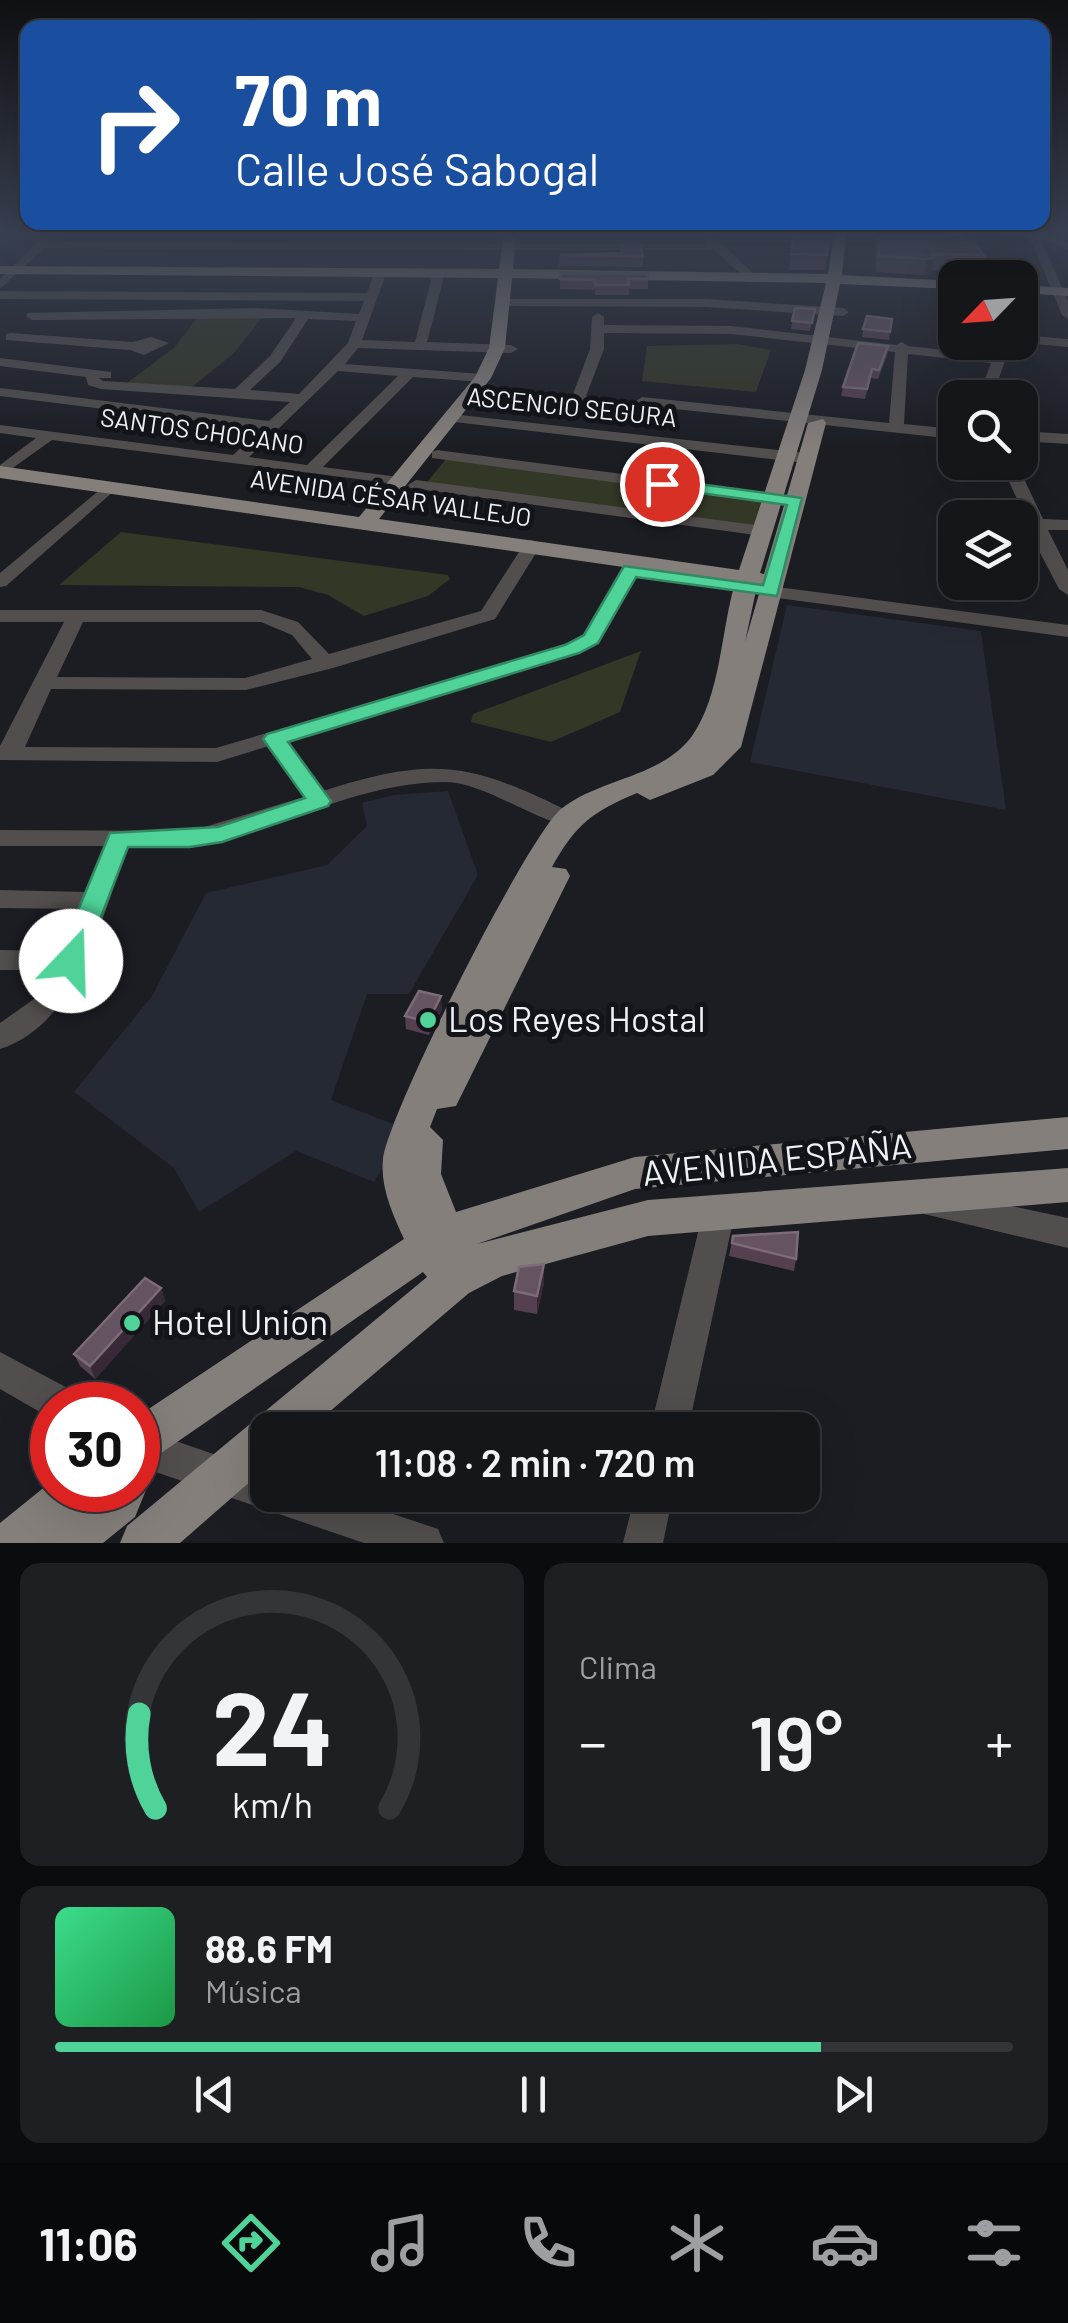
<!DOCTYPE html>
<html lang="es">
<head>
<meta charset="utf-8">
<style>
  :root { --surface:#14161a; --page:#1d1f23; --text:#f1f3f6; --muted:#9d9fa2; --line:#333539; --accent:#4fd399 }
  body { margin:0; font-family:Barlow,sans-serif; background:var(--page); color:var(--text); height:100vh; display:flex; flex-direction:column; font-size:38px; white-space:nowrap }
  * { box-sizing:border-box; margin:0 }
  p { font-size:32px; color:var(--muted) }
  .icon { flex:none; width:55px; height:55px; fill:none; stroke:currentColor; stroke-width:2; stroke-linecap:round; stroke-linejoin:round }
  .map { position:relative; height:1543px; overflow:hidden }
  .side { display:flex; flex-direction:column; gap:20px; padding:20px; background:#0b0c0e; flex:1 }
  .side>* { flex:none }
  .top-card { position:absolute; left:20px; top:20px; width:1030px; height:210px; border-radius:20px; box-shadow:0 10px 40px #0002,0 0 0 2px var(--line); background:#1a4fa0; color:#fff; overflow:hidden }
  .needle { width:65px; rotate:245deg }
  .tools { position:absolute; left:938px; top:260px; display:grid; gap:20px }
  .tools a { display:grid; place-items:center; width:100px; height:100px; border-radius:20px; background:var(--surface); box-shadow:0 10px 40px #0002,0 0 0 2px var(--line); font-size:50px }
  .speed { position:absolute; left:30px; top:1382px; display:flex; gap:20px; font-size:50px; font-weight:700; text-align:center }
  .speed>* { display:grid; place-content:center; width:130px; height:130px; border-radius:50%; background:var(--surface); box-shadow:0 10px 40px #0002,0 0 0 2px var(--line); line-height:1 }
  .speed .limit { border:15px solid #d22; background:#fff; color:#111 }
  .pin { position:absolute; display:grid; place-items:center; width:85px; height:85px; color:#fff; margin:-42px; border:5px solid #fff; border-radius:50%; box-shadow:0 2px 10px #0007 }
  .me { position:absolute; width:110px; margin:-55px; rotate:21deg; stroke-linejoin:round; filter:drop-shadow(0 0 8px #0008) }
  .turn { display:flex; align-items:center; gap:35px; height:210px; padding:0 50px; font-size:45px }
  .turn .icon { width:130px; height:130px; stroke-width:2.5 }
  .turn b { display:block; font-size:70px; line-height:85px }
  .big { font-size:75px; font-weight:600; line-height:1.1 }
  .side .card { flex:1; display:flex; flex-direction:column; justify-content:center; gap:15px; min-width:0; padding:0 35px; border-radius:20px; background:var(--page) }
  .side .dial { align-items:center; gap:0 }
  .dial svg { height:260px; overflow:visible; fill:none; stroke:var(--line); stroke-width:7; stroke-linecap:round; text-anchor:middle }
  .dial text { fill:var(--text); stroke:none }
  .song { display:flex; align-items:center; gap:30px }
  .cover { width:120px; height:120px; border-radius:15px; background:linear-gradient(135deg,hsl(150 70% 55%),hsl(140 70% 35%)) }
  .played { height:10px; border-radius:5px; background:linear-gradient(90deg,var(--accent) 80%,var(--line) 80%) }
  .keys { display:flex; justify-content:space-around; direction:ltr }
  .heat { display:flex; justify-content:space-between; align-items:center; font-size:55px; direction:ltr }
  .side .tiles { flex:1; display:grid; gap:20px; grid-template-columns:1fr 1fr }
  .card:last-child { grid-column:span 2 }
  .trip { position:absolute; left:250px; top:1412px; width:570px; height:100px; border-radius:20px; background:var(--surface); box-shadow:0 10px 40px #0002,0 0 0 2px var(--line); font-weight:600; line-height:100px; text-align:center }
  .tabs { display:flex; height:160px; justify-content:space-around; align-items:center; background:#08090a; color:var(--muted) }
  .tabs .icon { width:70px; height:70px }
  .tabs .selected { color:var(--accent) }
  .tabs b { font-size:45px; color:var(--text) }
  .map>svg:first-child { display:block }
</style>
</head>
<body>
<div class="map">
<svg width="1068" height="1543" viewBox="0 0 1068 1543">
  <rect width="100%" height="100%" fill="#1b1d23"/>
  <g fill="#242933">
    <polygon points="787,605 981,631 1006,810 750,762"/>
    <polygon points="448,791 478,875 409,994 367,994 331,1100 406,1129 374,1182 296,1151 199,1212 174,1168 74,1092 152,996 206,893 327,865 367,826 362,803 393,795"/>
  </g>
  <g fill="#323726">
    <polygon points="200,314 263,316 234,353 187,391 127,383 174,348"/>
    <polygon points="737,344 771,350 756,392 642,381 647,346"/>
    <polygon points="446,459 765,502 756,528 427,482"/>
    <polygon points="121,532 448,575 450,579 428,596 364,616 328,595 299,587 59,585"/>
    <polygon points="641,651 620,712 551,742 471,722 473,714"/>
  </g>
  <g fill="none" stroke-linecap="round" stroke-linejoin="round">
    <g fill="#514e4d" fill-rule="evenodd">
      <polygon points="38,233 48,233 47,242 707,244 705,241 710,238 724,245 760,280 750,282 714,250 44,248 0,289 0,279 36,244"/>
      <polygon points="953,233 972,236 1001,278 990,278 964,240"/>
      <polygon points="1028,233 1047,233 1068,242 1068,249 1040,238 1068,301 1068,319 1062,315"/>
      <path d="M381 268 387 271 362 340 415 342 432 277 438 274 444 277 427 342 511 345 518 349 511 353 358 348 345 364 483 374 490 378 483 382 413 377 323 467 398 477 406 482 404 485 52 440 0 477V465L36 438 0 433V425L233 455 261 429 0 396V388L269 421 290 402 101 389 88 385 86 377 0 366V358L111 372V378H99L103 381 235 389 270 356 296 318 32 320 26 316 28 313 257 308 359 314 364 301 0 299V291L367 293 375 271ZM308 319 356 321 348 343 299 394 250 390 280 362ZM338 371 398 376 307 465 249 457Z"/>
      <polygon points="504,299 707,299 843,308 849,312 843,316 707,307 500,306 498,303"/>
      <path d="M598 313 604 317V325L731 326 896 345 902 342 908 346 996 356 1009 342H1020V335L1068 339V347L1023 343 1005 361 992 398H978L991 363 908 354 904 424 955 429V439L656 407 650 412 583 405 579 413H569L567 410 590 349 592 317ZM604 333 731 334 895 352 889 423 642 397 634 402 586 396 604 349Z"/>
      <polygon points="11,333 133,342 151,337 169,343 144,355 130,350 6,340 6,334"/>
      <polygon points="451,414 805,453 813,458 805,463 446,421 446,415"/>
      <polygon points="1020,431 1068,434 1068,444 1020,441"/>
      <polygon points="437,450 792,496 800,501 792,506 432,458 432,452"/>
      <polygon points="1000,462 1016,462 1043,519 1068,520 1068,530 1048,530 1068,570 1068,595 1059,589 1025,524 1027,521"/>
      <polygon points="416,480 763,526 772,531 763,536 410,488 408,485"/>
      <polygon points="108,483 116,488 114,491 6,586 0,587 0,573"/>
      <path d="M532 540 541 545 495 619 333 668 246 690 51 689 25 747 216 748 565 645 583 635 621 570 630 565 639 570 598 643 579 653 287 741 323 791C436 755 471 763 574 814L578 819 574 824C550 831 486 782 446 782 358 782 282 829 197 846 175 850 150 847 128 847 102 915 79 1024 0 1049V1023L34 999 51 970H0V950L62 951 78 909 0 908V890L86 892 104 846H0V830L191 831 304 797 269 746 217 762 0 760V746L64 622H0V610H261L298 622 329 654 481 611 526 541ZM83 622H261L292 635 312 659 245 678 57 677Z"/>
      <polygon points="770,586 1068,625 1068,637 763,596 761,592"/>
      <polygon points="935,1190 1068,1218 1068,1248 924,1214 919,1204 924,1194"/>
      <polygon points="719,1198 730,1202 735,1212 688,1430 650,1430 703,1212 708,1202"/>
      <polygon points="0,1352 75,1392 80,1405 52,1405 52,1419 0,1389"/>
      <polygon points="138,1428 268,1473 268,1495 336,1495 438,1529 444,1543 364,1543 138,1466"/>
      <polygon points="635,1495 673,1495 663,1543 623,1543"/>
    </g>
    <g fill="#857f7b" fill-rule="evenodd">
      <path d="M504 233H516L513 269 828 274 834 233H846L842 275 955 281V289L840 284 822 370 760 573 764 574 808 423 823 419 826 423 741 747 713 775 650 800 637 793C592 812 576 824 552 867L566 869 570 876 456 1106 437 1109 430 1127 443 1140 441 1174 456 1212 635 1157 1068 1117V1149L635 1189 477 1244 648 1200 1068 1168V1202L648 1236 502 1276 469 1293 308 1430H268V1466L180 1543H120L127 1526 427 1277 423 1272 154 1458 138 1465V1416L404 1239C393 1215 380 1187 383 1160 387 1115 528 836 561 809 600 778 661 778 692 736 721 695 721 630 735 583L0 478V466L359 517 475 377 489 348 498 278 0 274V266L499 269ZM512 278 826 283 805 370 739 570 379 519 491 378 505 348ZM757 586 761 587 745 642Z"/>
      <polygon points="1020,285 1068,288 1068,296 1020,293"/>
      <polygon points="138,1473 146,1490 135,1517 103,1543 0,1543 0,1523 52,1481 52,1490 138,1490"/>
    </g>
  </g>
  <g fill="#55404f">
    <polygon points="794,233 830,233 825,270 789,270"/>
    <polygon points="878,233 962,242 983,255 980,271 932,270 931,274 924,275 876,272 875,247"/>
    <polygon points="621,246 643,256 643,267 559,266 560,255 620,253"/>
    <polygon points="560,273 648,279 648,289 629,289 629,295 595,295 595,290 560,289"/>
    <polygon points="795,308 815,309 810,331 791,329"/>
    <polygon points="892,319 889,340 862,337 863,329"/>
    <polygon points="888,346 887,355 878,379 870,378 865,399 841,396 843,387"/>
    <polygon points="442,1009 429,1035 406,1029 405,1016"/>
    <polygon points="733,1236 796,1259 794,1271 729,1256"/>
    <polygon points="544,1264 544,1283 537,1314 514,1310 514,1291"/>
    <polygon points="161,1288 165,1301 95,1379 80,1366 74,1354"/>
  </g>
  <g fill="#372a36">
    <polygon points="934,258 931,274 924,275 927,259"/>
    <polygon points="441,996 442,1009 429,1035 428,1022"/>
    <polygon points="544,1264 544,1283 537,1314 537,1296"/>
    <polygon points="161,1288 165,1301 95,1379 90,1366"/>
  </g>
  <g fill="#655361" stroke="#7b6c78" stroke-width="2.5">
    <polygon points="794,233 830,233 827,255 791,254"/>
    <polygon points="878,233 961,236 962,242 974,243 983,255 932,254 934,258 927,259 879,256"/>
    <polygon points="621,246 641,246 643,256 560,255 622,253"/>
    <polygon points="560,273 647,274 648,279 628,279 629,285 595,285 595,280 560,279"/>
    <polygon points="795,308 815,309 812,323 792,321"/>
    <polygon points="867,316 892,319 890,332 863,329"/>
    <polygon points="858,343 888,346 879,370 872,369 867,389 843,387"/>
    <polygon points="419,991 441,996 428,1022 405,1016"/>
    <polygon points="798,1232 796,1259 732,1243 733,1236"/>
    <polygon points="544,1264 537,1296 514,1291 519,1267"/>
    <polygon points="145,1278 161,1288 90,1366 74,1354"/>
  </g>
  <linearGradient id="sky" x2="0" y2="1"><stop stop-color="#0f1013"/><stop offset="0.52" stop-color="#394050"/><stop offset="1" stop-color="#394050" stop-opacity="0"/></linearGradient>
  <rect width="1068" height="449" fill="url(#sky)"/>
  <polygon fill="#4fd399" stroke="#338963" stroke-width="2.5" points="662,479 802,498 777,596 636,577 598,643 579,653 288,742 331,801 328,806 222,842 190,847 128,847 84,961 80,968 61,968 57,961 110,833 218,827 305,798 263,739 267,734 565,645 584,635 624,566 763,585 787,505 656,487 656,480"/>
  <g fill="#4fd399" stroke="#121419" stroke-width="4">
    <circle cx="428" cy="1020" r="10"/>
    <circle cx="132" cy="1323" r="10"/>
  </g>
  <g text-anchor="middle" stroke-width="10" stroke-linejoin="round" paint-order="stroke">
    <g font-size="25" fill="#eff1f5" stroke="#121419">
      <text transform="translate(572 407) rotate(6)" y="9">ASCENCIO SEGURA</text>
      <text transform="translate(202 431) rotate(8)" y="9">SANTOS CHOCANO</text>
      <text transform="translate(391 498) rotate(8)" y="9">AVENIDA CÉSAR VALLEJO</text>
    </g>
    <g font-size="35" fill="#eff1f5" stroke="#121419" text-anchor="start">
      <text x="448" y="1032">Los Reyes Hostal</text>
      <text x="152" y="1335">Hotel Union</text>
    </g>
    <g font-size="35" fill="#eff1f5" stroke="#121419">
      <text transform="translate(777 1160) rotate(-6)" y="12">AVENIDA ESPAÑA</text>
    </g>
  </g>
</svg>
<div class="tools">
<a><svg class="needle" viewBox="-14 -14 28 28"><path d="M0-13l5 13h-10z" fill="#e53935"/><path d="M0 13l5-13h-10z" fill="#9d9fa2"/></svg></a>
<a><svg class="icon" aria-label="search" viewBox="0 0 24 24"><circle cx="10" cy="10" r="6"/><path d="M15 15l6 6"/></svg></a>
<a><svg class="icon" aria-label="layers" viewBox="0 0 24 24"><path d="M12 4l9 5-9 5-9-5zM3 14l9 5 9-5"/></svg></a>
</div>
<div class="speed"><div class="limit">30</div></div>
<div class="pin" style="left:662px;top:484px;background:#d93025"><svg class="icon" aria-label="arrive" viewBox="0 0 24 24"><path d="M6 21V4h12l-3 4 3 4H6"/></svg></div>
<svg class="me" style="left:71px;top:961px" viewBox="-20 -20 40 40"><circle r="19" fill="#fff"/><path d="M0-13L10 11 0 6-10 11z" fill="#4fd399"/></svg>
<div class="trip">11:08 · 2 min · 720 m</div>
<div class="top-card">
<div class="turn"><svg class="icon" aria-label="right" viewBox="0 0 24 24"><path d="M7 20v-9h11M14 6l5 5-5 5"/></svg><div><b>70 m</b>Calle José Sabogal</div></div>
</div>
</div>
<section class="side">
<div class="tiles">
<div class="card dial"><svg viewBox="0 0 100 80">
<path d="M14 69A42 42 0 1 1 86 69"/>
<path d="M14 69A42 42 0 0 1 9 40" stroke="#4fd399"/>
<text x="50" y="56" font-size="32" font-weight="700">24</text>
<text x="50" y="72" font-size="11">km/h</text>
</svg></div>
<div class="card"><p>Clima</p>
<div class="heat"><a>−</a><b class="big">19°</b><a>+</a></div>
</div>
<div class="card">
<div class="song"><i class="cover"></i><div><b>88.6 FM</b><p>Música</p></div></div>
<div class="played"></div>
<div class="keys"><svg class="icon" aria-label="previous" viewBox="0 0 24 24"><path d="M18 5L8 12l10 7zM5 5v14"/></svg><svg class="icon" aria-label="pause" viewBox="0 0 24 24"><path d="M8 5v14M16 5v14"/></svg><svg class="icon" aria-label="next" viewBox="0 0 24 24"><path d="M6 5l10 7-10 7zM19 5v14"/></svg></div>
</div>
</div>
</section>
<nav class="tabs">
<b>11:06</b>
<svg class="icon selected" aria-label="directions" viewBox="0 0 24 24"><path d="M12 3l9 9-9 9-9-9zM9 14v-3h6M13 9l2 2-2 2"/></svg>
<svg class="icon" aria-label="music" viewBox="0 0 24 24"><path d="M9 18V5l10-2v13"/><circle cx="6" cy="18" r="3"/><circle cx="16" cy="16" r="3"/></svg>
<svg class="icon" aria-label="phone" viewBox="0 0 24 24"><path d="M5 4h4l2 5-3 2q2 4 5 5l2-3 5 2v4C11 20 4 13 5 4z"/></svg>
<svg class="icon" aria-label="climate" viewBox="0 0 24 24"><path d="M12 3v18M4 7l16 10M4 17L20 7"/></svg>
<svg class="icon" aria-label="car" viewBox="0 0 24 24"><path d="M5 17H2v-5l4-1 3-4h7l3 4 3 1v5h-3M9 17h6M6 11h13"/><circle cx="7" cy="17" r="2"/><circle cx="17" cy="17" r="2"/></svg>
<svg class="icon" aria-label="filters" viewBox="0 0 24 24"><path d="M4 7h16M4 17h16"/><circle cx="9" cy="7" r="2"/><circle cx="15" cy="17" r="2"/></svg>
</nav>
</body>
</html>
